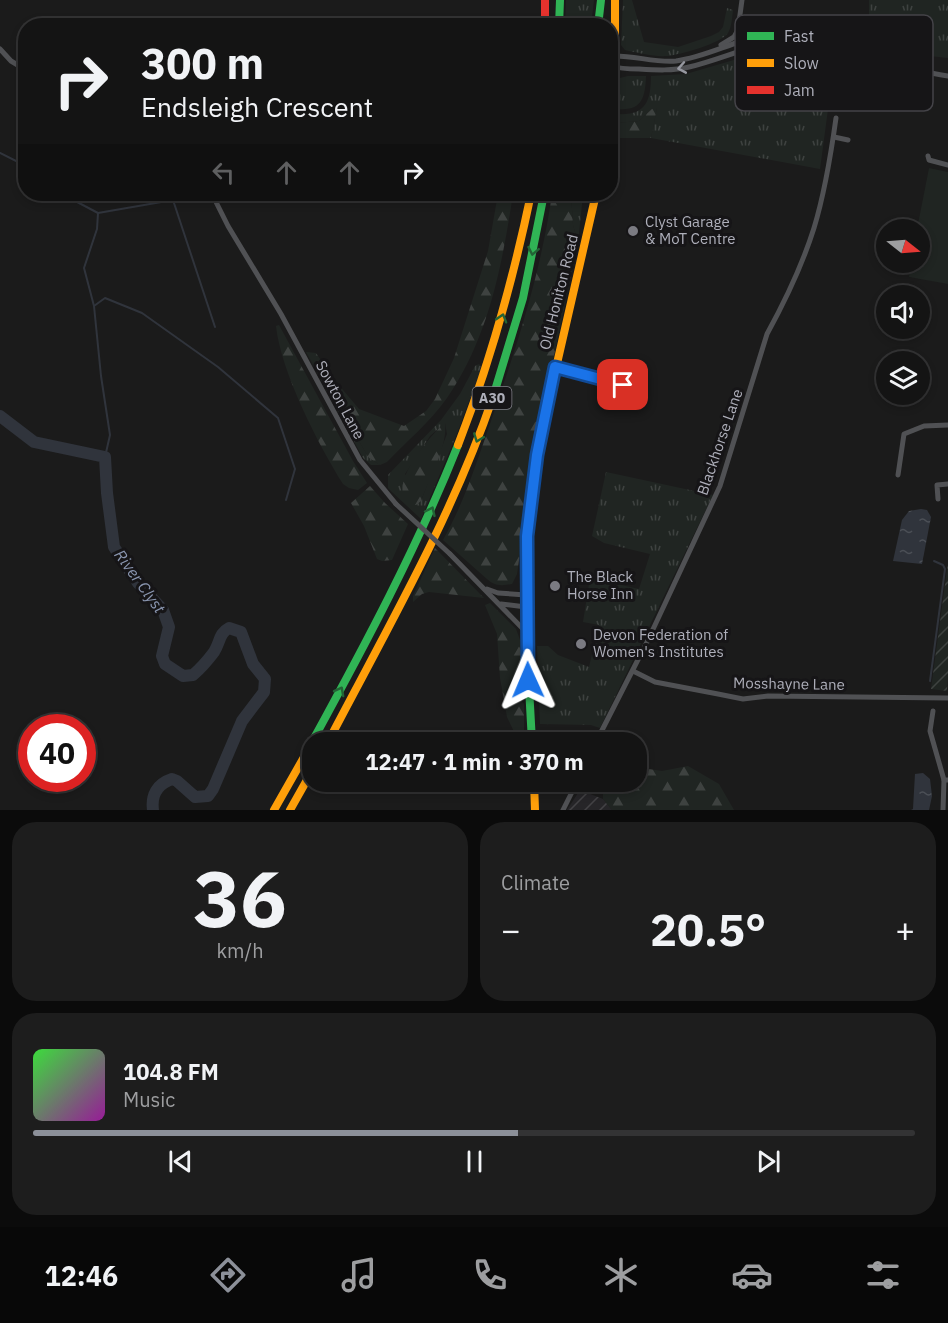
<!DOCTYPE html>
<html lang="en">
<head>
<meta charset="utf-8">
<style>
  :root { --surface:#141414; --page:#1d1d1d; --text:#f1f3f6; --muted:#9d9ea0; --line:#333334; --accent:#8c9099 }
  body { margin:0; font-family:"IBM Plex Sans",sans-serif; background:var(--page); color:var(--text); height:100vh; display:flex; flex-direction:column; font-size:22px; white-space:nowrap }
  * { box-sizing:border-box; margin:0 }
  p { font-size:20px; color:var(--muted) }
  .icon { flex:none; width:33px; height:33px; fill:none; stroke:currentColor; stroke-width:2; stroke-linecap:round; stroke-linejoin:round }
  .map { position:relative; height:810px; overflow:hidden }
  .details { display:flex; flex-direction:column; gap:12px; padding:12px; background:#0b0b0b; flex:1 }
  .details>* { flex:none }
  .guide { position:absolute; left:18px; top:18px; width:600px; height:183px; border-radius:24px; box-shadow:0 3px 9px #0003,0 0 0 2px var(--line); background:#141414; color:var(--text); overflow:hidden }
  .needle { width:39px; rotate:107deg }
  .fabs { position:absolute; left:876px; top:219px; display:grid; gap:12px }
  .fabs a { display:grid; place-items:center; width:54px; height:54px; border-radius:50%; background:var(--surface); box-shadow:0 3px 9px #0003,0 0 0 2px var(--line); font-size:30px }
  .speed { position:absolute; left:18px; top:714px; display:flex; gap:12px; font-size:30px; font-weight:700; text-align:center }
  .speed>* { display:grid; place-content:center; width:78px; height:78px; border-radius:50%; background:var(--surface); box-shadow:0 3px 9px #0003,0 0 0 2px var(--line); line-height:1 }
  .speed .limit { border:9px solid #d22; background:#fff; color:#111 }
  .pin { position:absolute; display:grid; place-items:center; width:51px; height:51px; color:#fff; margin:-26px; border-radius:12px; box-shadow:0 3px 9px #0006 }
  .me { position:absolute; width:66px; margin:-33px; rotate:359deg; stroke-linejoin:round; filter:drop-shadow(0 0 4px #0008) }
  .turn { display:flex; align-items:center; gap:21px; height:126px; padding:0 24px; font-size:27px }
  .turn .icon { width:78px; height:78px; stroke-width:2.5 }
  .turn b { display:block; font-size:42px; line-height:51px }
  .lanes { display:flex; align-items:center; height:57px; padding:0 24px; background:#0003; justify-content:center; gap:30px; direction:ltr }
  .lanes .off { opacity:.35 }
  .big { font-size:45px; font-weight:800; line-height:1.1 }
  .details .tile { flex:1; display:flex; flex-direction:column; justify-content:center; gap:9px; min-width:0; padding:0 21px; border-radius:24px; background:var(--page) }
  .details .dial { align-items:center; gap:0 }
  .dial b { font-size:78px; line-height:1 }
  .song { display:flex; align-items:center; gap:18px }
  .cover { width:72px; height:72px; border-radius:9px; background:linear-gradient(135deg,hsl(120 70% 55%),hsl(300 70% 35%)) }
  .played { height:6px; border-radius:3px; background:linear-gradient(90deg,var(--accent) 55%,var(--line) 55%) }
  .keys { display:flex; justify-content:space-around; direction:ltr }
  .heat { display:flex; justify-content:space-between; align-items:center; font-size:33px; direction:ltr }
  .details .tiles { flex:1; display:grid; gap:12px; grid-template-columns:1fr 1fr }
  .tile:last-child { grid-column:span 2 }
  .trip { position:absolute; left:302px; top:732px; width:345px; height:60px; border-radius:24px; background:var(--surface); box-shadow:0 3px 9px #0003,0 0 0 2px var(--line); font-weight:800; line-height:60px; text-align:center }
  .tabs { display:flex; height:96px; justify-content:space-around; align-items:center; background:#080808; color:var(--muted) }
  .tabs .icon { width:42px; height:42px }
  .tabs .current { color:var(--accent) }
  .tabs b { font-size:27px; color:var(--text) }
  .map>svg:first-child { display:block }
</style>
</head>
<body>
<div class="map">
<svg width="948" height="810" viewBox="0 0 948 810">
  <defs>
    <pattern id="industrial-furrows" width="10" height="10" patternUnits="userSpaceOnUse" patternTransform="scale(1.5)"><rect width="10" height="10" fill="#262528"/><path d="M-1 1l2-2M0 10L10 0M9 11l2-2" fill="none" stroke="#434245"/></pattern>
    <pattern id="grass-tufts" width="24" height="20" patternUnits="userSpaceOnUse" patternTransform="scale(1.5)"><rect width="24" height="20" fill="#202522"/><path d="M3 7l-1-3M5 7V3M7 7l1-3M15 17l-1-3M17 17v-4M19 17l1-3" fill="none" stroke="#3e4240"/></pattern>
    <pattern id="forest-firs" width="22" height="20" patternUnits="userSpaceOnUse" patternTransform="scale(1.5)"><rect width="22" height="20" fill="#202522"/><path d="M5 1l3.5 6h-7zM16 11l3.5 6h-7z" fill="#3e4240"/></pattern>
    <pattern id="garden-furrows" width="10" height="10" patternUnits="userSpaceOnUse" patternTransform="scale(1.5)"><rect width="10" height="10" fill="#202522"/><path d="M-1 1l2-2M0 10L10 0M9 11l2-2" fill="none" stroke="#3e4240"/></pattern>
    <pattern id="water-ripples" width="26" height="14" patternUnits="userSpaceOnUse" patternTransform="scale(1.5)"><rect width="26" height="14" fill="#30343c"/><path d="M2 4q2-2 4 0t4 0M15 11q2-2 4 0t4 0" fill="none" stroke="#4b4f56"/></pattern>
  </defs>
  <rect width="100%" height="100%" fill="#1b1b1b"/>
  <polygon fill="url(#industrial-furrows)" points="580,790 603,799 612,810 567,810"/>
  <g fill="url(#grass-tufts)" fill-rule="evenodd">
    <polygon points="566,0 594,0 591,25 565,26"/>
    <path d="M623 0H632L644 42 678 47 711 36 719 32 723 27 727 8 733 10C732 17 732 26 728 33 722 43 679 55 667 56 654 57 641 53 629 51L625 50 621 45Z"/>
    <polygon points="869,0 948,0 948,58 921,55 869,38"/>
    <path d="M798 45 836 49 820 169 651 138 657 108H653L639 121 616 123 617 114C645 116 651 102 651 76L686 74 768 50Z"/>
    <path d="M628 76H646C645 98 642 111 617 109L620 78Z"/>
    <polygon points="571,194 583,194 578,243 573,225"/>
    <polygon points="306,352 369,458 380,465 371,465 363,458"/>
    <path d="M479 364 481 366 480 372 456 436 421 519 392 492 388 488V475L441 420 460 394 475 366ZM445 423 447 434 421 501 405 474 430 436Z"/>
    <polygon points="606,472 713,495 600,728 591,725 540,724 537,646 548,646 558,655 589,667 599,625 583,622 590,578 639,589 650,554 604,543 592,536"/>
  </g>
  <g fill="url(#forest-firs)">
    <polygon points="653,108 657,108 651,138 619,138 616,123 639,121"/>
    <path d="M498 194H513C502 265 489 337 447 398 430 422 407 441 387 462L380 465 369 458 306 352 316 353 332 377 359 409 404 426 426 411 435 399 454 358 488 251Z"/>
    <path d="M552 194H571L573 225 578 243 527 483 525 507 537 435 517 574 512 584C501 586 495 586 487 579L443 540C464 503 476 464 490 424 516 349 541 273 552 194Z"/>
    <path d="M279 325 353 461 367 483 358 490 349 488 343 484C318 444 281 372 276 326Z"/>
    <path d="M444 423H445C448 446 429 479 421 501L416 505H413C382 489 430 437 444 423Z"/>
    <polygon points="370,486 385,503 408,524 392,560 382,561 377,559 364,526 351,503"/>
    <polygon points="435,548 484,598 429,592 422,594 413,602 413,596"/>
    <polygon points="490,603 516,629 520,640 523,682 520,688 520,699 524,704 524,742 519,742 507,717 500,678 497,634 485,605"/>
    <polygon points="688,766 719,784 734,810 612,810 603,799 603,793 614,788 615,782 636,782 636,767 662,771"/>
  </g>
  <polygon fill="url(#garden-furrows)" points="948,562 948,676 947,691 931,689"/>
  <polygon fill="#202522" points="929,168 948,172 948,284 909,277 911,263 920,262 920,230 917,229"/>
  <g fill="url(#water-ripples)">
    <polygon points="921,509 927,510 931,517 922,564 893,561 902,520 909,511"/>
    <polygon points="923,773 930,779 932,796 929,810 911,810 913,809 915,774"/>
  </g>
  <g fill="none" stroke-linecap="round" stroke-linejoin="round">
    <g stroke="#30343c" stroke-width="2">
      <polyline points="0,153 26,166"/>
      <polyline points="62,194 98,213 97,229 84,268 94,306 101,376 110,435 105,457"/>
      <polyline points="173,200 215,327"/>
      <polyline points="98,213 173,200 187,194"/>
      <polyline points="94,306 105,298 142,313 218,367 278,418 295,469 286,500"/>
      <polyline points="930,681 945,569 943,565 934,561"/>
    </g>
    <path stroke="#30343c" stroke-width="12" d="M0 416 34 442 105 457 107 493 114 547 138 583 163 610 169 627 162 656 165 664 183 676 193 675C200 669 208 660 214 652 220 643 219 633 229 628L241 632 253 664 265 679 264 692 242 721 213 789 208 796 195 797 177 781 172 779C157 784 151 795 153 810"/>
    <g stroke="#505154" stroke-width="5">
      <polyline points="742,0 739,22 742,41"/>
      <polyline points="721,45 734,37 739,28"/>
      <polyline points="0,49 11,61 26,70"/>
      <path d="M612 56C633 55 655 63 676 61 699 58 720 48 742 41 785 27 838 29 876 53"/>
      <path d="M611 66C620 69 629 69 639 69 656 70 673 71 689 67 727 58 761 39 801 40 852 40 897 69 948 76"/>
      <polyline points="834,137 848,140"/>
      <polyline points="928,156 929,160 948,165"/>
      <polyline points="212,194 228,226 281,314 360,460 396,504"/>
      <polyline points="555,367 631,388"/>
      <polyline points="898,475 904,434 924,426 948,425"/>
      <polyline points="938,499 937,485 948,484"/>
      <polyline points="450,554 526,632"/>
      <polyline points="487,589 498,593 526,595"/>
      <polyline points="501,604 526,607"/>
      <polyline points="633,671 655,682 718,694 743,699 768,696 948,698"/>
      <polyline points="933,711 930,731 944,780 948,780"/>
      <path d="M596 742 648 640 720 486 767 334C784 303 803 263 814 228 825 192 831 154 836 118"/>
      <polyline points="563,810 577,782"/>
      <polyline points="943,810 944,780"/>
    </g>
    <g stroke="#30b455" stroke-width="8">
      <polyline points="559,26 560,0"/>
      <polyline points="598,26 601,0"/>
      <polyline points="493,397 523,298 544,194"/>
      <path d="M312 742C365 645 417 548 458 445"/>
      <polyline points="532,742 526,632 527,535 538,464"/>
    </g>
    <g stroke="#ff9f0a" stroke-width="8">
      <polyline points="610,84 615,42 615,0"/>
      <path d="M458 445C490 363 513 280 531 194"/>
      <polyline points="538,464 544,420 596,194"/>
      <path d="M328 742C387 629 452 517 493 397"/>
      <polyline points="534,782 535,810"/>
      <polyline points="274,810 312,743"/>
      <polyline points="290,810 312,771"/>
    </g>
    <polyline stroke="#e5322d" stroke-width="8" points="545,0 545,26"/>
    <polyline stroke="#505154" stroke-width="5" points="396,504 450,554"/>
  </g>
  <defs><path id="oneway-chevron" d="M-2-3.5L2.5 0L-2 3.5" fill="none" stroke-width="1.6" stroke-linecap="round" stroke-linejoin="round" transform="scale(1.5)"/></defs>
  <use stroke="#9698a0" href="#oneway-chevron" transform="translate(682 68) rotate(170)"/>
  <g stroke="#236436">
    <use href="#oneway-chevron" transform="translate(533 251) rotate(101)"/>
    <use href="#oneway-chevron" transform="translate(502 318) rotate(-73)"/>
    <use href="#oneway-chevron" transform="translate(478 438) rotate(111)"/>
    <use href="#oneway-chevron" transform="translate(431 511) rotate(-65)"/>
    <use href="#oneway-chevron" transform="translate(340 691) rotate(-62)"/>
  </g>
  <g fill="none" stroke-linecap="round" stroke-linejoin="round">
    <defs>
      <polyline id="route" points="528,680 527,536 537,455 555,367 623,385"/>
    </defs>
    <use href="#route" stroke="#114b97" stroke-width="15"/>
    <use href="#route" stroke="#1a73e8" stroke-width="10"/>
  </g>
  <g fill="#7b7b82" stroke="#161517" stroke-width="2">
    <circle cx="633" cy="231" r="6"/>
    <circle cx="555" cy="586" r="6"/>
    <circle cx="581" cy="644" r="6"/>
  </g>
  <g text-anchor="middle" stroke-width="6" stroke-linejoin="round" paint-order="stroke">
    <rect fill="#161517" stroke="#808189" stroke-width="1.5" x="472.5" y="387" width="39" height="22" rx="4.5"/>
    <g font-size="14" font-weight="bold" fill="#aeafba">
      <text x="492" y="403">A30</text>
    </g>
    <g font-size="15" fill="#aeafba" stroke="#161517" text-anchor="start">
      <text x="645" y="227">Clyst Garage<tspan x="645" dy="17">&amp; MoT Centre</tspan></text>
      <text x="567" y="582">The Black<tspan x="567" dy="17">Horse Inn</tspan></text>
      <text x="593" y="640">Devon Federation of<tspan x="593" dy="17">Women's Institutes</tspan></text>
    </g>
    <g font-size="15" fill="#aeafba" stroke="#161517">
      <text transform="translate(559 292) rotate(-76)" y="5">Old Honiton Road</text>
      <text transform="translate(340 400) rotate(62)" y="5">Sowton Lane</text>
      <text transform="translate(720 442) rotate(-71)" y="5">Blackhorse Lane</text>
      <text transform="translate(789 684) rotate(1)" y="5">Mosshayne Lane</text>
    </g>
    <g font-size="16" font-style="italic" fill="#8a96b0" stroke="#161517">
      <text transform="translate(140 581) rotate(54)" y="6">River Clyst</text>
    </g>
  </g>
  <rect x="735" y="15" width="198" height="96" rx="9" fill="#161517" stroke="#444348" stroke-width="1.5"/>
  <rect x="747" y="32" width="27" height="8" fill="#30b455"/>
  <rect x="747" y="59" width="27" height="8" fill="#ff9f0a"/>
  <rect x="747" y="86" width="27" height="8" fill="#e5322d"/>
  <g font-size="16" fill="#aeafba">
    <text x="784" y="42">Fast</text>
    <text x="784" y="69">Slow</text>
    <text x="784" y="96">Jam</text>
  </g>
</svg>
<div class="fabs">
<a><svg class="needle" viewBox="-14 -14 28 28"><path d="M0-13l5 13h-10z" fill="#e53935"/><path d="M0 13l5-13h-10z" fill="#9d9ea0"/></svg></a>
<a><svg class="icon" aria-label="sound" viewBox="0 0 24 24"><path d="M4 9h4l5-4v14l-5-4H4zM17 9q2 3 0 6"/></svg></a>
<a><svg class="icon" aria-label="layers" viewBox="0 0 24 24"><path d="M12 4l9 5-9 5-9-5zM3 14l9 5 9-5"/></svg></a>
</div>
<div class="speed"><div class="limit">40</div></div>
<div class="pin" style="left:623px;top:385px;background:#d93025"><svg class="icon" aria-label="arrive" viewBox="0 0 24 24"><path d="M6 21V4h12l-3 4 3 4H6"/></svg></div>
<svg class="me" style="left:528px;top:680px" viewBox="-20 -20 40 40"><path d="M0-17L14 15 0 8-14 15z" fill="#1a73e8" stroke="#fff" stroke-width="4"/></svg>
<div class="trip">12:47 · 1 min · 370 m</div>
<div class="guide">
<div class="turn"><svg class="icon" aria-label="right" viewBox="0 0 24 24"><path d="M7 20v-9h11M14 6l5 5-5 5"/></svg><div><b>300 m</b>Endsleigh Crescent</div></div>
<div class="lanes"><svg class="icon off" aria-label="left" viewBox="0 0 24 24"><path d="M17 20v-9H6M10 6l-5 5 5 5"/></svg><svg class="icon off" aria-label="ahead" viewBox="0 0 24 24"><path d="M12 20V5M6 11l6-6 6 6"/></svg><svg class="icon off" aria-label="ahead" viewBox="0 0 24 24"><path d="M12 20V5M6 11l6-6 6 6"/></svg><svg class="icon" aria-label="right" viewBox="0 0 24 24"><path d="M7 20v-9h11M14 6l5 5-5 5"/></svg></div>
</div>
</div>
<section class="details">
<div class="tiles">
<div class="tile dial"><b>36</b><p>km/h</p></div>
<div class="tile"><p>Climate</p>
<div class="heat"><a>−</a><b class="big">20.5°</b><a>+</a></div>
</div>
<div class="tile">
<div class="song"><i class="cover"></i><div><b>104.8 FM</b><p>Music</p></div></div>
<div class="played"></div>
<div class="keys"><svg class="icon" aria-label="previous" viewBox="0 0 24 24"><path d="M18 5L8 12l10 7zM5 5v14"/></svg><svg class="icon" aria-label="pause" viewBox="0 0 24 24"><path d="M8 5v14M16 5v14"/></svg><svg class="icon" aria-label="next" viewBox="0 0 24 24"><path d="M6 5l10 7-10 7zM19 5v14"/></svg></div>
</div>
</div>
</section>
<nav class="tabs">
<b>12:46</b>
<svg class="icon current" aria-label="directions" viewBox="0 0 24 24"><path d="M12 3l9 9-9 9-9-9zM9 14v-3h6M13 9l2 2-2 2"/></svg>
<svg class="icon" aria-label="music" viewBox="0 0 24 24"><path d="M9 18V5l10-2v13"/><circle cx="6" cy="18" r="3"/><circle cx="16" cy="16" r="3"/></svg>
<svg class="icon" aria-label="phone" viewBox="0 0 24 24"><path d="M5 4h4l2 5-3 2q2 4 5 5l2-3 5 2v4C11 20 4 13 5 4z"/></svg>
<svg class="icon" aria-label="climate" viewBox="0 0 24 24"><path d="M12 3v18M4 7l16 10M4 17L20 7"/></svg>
<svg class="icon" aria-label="car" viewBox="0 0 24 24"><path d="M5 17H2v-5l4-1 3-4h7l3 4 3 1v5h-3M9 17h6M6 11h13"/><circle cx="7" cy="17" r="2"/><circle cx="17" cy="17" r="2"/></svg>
<svg class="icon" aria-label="filters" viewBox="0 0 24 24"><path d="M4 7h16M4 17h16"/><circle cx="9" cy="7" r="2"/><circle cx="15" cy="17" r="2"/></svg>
</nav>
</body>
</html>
